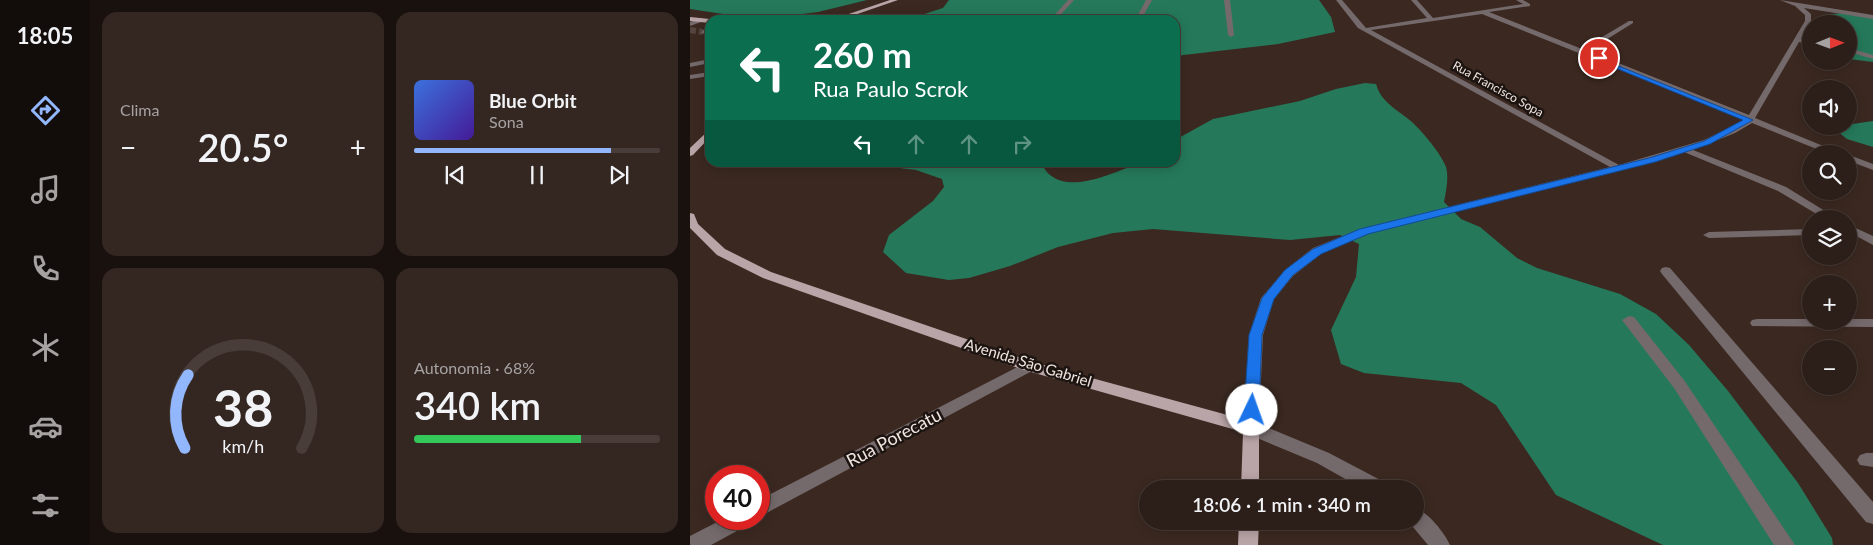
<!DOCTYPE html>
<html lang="pt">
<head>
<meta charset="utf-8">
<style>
  :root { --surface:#2c1f19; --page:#342722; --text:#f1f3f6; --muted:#a6a2a2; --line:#483d38; --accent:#92b7fd }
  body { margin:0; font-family:Lato,sans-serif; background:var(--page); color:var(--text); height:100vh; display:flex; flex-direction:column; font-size:19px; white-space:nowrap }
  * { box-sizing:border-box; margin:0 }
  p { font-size:16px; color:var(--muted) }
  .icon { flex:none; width:28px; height:28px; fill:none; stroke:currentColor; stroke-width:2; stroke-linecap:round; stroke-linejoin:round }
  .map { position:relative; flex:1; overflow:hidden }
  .drawer { display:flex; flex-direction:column; gap:12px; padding:12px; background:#18110e; width:600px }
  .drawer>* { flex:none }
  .hud { position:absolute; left:15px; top:15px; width:475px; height:152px; border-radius:15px; box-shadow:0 2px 12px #0003,0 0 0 1px var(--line); background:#0b6e4f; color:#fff; overflow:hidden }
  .needle { width:32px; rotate:89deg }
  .controls { position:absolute; left:1112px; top:15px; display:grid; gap:10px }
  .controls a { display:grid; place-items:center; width:55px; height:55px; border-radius:50%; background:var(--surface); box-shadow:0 2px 12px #0003,0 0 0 1px var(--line); font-size:25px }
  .speed { position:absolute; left:15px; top:465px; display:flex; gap:10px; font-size:25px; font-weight:700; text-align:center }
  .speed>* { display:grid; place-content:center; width:65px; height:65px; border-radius:50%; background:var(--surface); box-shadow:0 2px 12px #0003,0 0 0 1px var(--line); line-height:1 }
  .speed .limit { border:8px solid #d22; background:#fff; color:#111 }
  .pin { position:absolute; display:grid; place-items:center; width:42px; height:42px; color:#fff; margin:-21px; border:2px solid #fff; border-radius:50%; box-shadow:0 1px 5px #0007 }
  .me { position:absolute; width:55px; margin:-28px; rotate:3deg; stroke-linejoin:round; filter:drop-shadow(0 0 4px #0008) }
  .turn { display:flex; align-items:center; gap:18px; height:105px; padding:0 25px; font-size:22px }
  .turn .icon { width:65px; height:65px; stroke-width:2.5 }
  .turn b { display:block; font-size:35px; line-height:42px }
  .lanes { display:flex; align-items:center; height:48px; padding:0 25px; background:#0003; justify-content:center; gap:25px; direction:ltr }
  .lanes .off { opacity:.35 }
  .big { font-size:38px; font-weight:600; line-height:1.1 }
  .drawer .widget { flex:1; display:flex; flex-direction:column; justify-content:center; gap:8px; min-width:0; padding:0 18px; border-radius:15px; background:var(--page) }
  .drawer .dial { align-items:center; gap:0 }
  .dial svg { height:130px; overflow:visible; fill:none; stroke:var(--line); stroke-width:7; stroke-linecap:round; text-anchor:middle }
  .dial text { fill:var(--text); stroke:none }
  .song { display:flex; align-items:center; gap:15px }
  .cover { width:60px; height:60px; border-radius:8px; background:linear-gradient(135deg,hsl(220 70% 55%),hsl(260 70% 35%)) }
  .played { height:5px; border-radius:2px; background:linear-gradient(90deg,var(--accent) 80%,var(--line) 80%) }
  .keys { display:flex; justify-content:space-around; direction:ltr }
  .heat { display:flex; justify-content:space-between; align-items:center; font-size:28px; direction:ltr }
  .charge { height:8px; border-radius:4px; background:linear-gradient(90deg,#34c759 68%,var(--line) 0) }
  .drawer .tiles { flex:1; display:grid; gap:12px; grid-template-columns:repeat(2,1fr) }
  .trip { position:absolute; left:449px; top:480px; width:285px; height:50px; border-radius:25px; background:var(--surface); box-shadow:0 2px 12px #0003,0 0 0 1px var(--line); font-weight:600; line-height:50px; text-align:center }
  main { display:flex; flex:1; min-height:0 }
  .dock { display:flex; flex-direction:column; width:90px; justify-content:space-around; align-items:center; background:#120c0a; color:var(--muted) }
  .dock .icon { width:35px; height:35px }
  .dock .active { color:var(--accent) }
  .dock b { font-size:22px; color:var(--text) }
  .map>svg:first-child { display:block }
</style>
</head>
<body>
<main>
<nav class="dock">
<b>18:05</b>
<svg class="icon active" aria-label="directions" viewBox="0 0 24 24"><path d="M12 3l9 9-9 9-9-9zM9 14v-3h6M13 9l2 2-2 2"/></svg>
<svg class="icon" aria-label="music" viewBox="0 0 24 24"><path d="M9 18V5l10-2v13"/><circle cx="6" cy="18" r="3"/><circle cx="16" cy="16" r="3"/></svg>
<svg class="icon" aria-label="phone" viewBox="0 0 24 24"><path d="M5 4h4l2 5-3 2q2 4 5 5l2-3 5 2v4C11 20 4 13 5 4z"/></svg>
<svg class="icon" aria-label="climate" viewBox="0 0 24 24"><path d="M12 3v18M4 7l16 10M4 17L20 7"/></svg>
<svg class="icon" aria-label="car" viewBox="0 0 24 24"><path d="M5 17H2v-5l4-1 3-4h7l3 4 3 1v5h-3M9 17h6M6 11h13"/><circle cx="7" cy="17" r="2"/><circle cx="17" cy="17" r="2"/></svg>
<svg class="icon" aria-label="filters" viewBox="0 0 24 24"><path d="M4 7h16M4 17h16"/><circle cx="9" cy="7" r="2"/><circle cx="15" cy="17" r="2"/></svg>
</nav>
<section class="drawer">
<div class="tiles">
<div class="widget"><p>Clima</p>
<div class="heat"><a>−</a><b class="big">20.5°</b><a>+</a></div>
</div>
<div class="widget">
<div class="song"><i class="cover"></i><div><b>Blue Orbit</b><p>Sona</p></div></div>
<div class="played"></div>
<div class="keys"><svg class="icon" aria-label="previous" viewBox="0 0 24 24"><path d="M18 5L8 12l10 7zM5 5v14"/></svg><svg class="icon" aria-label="pause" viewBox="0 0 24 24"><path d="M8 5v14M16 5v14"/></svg><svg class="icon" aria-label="next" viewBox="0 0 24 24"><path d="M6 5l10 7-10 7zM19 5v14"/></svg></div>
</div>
<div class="widget dial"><svg viewBox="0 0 100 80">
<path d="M14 69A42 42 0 1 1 86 69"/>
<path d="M14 69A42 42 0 0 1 16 24" stroke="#92b7fd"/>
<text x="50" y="56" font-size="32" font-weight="700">38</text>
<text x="50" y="72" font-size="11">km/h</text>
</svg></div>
<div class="widget"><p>Autonomia · 68%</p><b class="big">340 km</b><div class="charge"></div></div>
</div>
</section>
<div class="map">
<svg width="1183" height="545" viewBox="0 0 1183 545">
  <rect width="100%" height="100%" fill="#3b2921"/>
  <g fill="#25795a">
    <polygon points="0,0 177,0 128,12 89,17 53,17 0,9"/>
    <polygon points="259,0 629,0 641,17 645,32 588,44 485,56 485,20 216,20 253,8"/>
    <polygon points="1155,13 1183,17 1183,62 1159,59 1159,24 1132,22 1141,14"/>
    <path d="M675 83 686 84C691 101 703 107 717 118 728 126 751 153 756 167 759 178 756 191 754 202L771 219 790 227 827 258 847 268 930 294 966 314 999 345 1038 391 1108 483 1142 538 1143 545H973L866 495 806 405 771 383 674 373 651 364 641 330 666 277 669 244 650 235 600 240 463 229 423 233 368 247 320 266 279 278 259 280 216 273 193 252 199 235 243 201 254 187 252 179 226 170 168 163H351C353 166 356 172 360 175 384 194 426 171 450 163 459 160 475 163 485 162V140L523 119 610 101 646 89Z"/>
    <polygon points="1183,121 1183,147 1157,139 1147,131 1149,126"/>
  </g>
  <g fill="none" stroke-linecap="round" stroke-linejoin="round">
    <polyline stroke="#56453e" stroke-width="6" stroke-dasharray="6 3" stroke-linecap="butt" points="0,30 13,32"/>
    <g fill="#74696b" fill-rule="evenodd">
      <polygon points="378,0 384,0 366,20 360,20"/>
      <polygon points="456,0 462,0 451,20 445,20"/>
      <polygon points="534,0 540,0 544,35 541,37 538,35"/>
      <path d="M646 0H652L676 28 737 18 721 0H727L743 18 833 4 826 0H833L840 4V6L799 12 892 49 939 21H943V23L898 51 1059 115 1115 21V15L1105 6 1090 0 1183 15V19L1114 8 1121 14V21L1111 39 1121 41V45L1109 42 1065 118 1153 154H1139L1062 123 1045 133 1003 150 1096 187 1148 219H1135L1088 191 994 152 964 162 678 233 631 254 603 276 584 299 573 335 569 424 639 453 696 483 699 489H673L627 463 555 433 553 428 559 335 571 298 595 270 623 248 670 229 920 167 668 28ZM792 14 1055 120 1014 140 929 165 681 30Z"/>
      <polygon points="12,18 14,21 0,26 0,22"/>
      <polygon points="13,30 20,31 20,35 11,33"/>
      <polygon points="1159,48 1183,55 1183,59 1159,52"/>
      <polygon points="20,59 20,63 0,67 0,63"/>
      <polygon points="20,72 20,76 0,79 0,75"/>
      <polygon points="1159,155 1183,164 1183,170 1159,161"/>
      <polygon points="1159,225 1183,236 1183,245 1159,232"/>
      <polygon points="1121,229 1121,235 1019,238 1013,235 1019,232"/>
      <polygon points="976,267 980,268 1183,502 1183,524 1176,522 972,274 970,271 972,268"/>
      <polygon points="939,316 944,317 994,380 1105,545 1084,545 984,388 932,320"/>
      <polygon points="1067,319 1121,319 1121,321 1159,321 1159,319 1183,319 1183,327 1062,326 1060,323 1062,320"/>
      <polygon points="339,361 344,362 346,366 344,370 69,517 69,500"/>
      <polygon points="1176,453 1183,453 1183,467 1170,465 1167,460 1170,455"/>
      <path d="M725 508C738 512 754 532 760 545H738L718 521H725Z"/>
      <polygon points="33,519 60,519 58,525 21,545 0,545 0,536"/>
    </g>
    <g fill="#b9a4a7" fill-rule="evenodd">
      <polygon points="200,0 208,0 150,20 141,20"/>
      <polygon points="0,17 20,19 22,20 20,20 20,23 0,21"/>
      <polygon points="20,129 20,137 3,155 0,156 0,148"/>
      <polygon points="0,213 4,214 8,224 35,249 81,272 343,362 567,423 569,428 569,489 551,489 553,432 334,370 73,278 27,255 0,228"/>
      <polygon points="549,521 569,521 568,545 548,545"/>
    </g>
  </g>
  <polygon fill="#1a73e8" stroke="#114b97" points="906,57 1063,120 1020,144 965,162 678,234 631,254 603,275 584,299 572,335 569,410 567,414 557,414 554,410 559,335 572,298 595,270 623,249 670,229 959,158 1014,141 1053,120 906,60"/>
  <g text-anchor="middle" stroke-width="5" stroke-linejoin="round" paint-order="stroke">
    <g font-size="12" fill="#f0e4df" stroke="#1c1411">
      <text transform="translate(808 89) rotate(29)" y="4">Rua Francisco Sopa</text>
    </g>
    <g font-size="15" fill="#f0e4df" stroke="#1c1411">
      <text transform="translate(338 363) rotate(17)" y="5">Avenida São Gabriel</text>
    </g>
    <g font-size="18" fill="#f0e4df" stroke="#1c1411">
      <text transform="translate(204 438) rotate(-28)" y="6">Rua Porecatu</text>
    </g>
  </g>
</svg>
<div class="controls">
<a><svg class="needle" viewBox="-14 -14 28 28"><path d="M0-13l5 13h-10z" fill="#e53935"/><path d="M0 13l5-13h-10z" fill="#a6a2a2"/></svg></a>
<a><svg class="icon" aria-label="sound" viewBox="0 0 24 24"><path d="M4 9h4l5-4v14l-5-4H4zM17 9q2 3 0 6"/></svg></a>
<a><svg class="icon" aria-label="search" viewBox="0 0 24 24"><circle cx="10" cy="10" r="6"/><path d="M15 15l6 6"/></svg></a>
<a><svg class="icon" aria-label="layers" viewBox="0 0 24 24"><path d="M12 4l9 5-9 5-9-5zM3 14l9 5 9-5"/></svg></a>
<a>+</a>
<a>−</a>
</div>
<div class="speed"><div class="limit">40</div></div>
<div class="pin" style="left:909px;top:58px;background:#d93025"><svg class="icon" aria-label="arrive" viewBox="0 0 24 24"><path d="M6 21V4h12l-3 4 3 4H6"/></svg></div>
<svg class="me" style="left:562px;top:410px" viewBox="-20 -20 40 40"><circle r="19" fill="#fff"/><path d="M0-13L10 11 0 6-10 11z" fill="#1a73e8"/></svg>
<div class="trip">18:06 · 1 min · 340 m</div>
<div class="hud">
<div class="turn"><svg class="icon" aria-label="left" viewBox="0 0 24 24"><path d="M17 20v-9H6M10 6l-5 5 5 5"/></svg><div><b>260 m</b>Rua Paulo Scrok</div></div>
<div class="lanes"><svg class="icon" aria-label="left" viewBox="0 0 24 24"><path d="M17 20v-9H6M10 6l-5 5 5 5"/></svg><svg class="icon off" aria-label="ahead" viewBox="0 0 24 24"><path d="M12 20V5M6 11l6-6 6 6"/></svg><svg class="icon off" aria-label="ahead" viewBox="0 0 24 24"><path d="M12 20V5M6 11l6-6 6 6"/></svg><svg class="icon off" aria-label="right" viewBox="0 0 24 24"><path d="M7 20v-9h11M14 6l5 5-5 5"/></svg></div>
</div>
</div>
</main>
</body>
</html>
